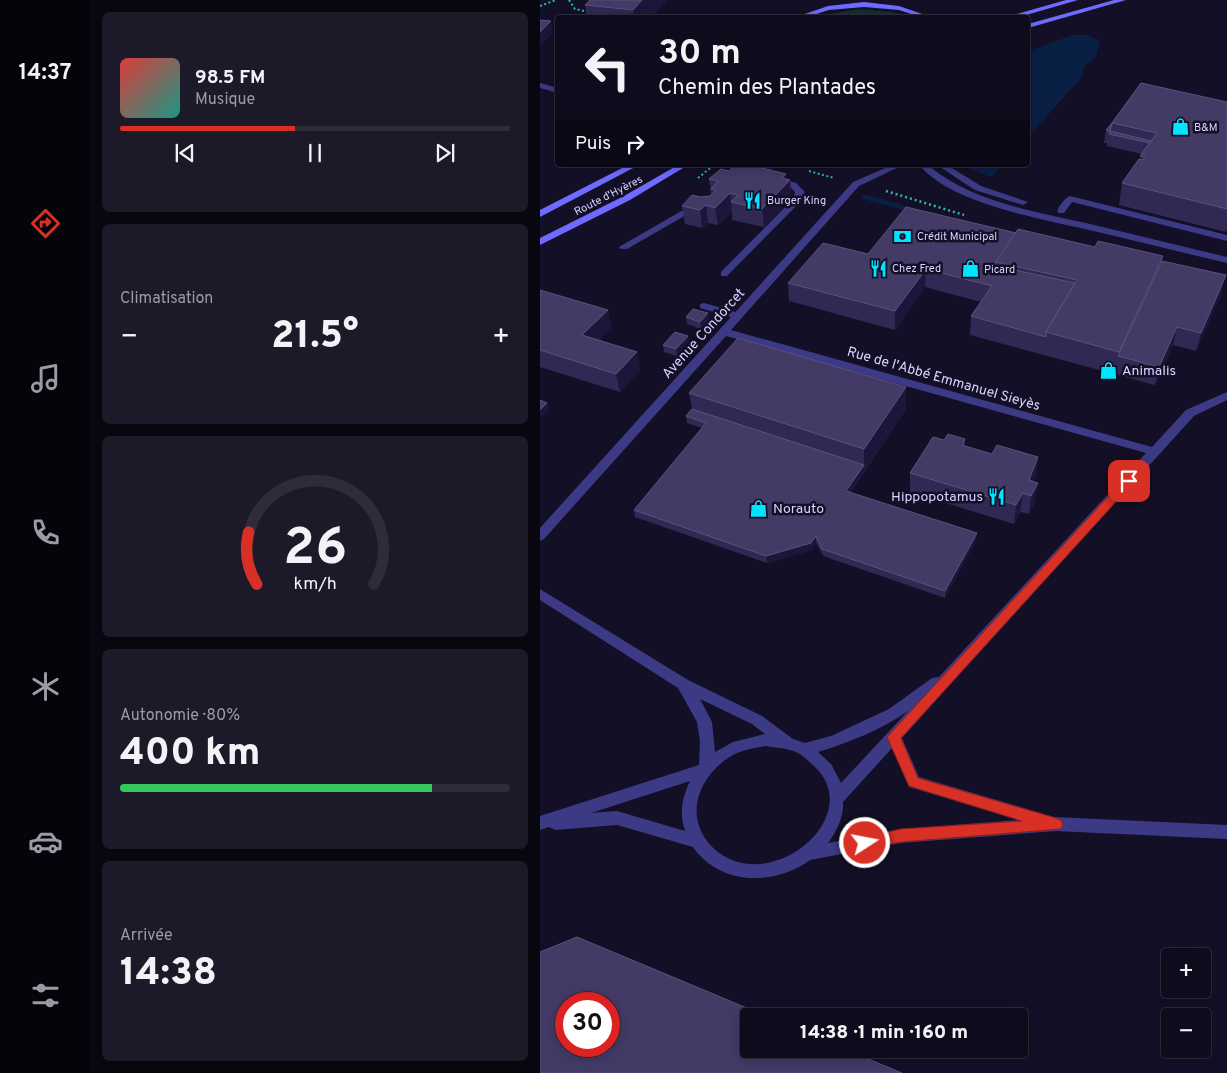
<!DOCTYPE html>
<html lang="fr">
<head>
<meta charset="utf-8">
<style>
  :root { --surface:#0e0b1c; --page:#1c1929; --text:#f1f3f6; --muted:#9b9ba3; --line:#2e2b3b; --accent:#d93025 }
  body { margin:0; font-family:Overpass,sans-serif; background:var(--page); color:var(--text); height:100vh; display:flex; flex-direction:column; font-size:19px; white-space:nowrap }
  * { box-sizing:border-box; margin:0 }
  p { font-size:16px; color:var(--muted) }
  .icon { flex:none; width:28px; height:28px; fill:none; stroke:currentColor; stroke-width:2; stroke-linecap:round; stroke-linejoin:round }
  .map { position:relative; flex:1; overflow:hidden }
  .details { display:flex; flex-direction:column; gap:12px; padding:12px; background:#08060f; width:450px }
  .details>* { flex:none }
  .hud { position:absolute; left:15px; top:15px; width:475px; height:152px; border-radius:5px; box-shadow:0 2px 12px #0003,0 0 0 1px var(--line); background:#0e0b1c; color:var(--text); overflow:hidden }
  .controls { position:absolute; left:621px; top:948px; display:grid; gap:10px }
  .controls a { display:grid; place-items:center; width:50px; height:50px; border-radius:5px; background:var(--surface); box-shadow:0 2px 12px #0003,0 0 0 1px var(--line); font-size:25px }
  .speed { position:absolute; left:15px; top:992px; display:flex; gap:10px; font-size:25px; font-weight:700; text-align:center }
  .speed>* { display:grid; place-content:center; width:65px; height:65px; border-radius:50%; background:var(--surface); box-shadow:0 2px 12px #0003,0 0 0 1px var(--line); line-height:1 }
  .speed .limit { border:8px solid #d22; background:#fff; color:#111 }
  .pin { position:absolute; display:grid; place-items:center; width:42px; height:42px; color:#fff; margin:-21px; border-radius:10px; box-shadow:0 2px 8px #0006 }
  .me { position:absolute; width:55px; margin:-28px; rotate:79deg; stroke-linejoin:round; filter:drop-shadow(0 0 4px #0008) }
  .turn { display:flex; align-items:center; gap:18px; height:105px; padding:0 20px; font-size:22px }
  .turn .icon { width:65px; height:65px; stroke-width:2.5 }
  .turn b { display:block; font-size:35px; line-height:42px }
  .then { display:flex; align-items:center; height:48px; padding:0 20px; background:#0003; gap:10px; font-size:19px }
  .big { font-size:38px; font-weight:800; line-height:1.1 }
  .details .card { flex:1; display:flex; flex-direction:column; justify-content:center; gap:8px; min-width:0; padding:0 18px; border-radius:8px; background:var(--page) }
  .details .dial { align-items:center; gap:0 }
  .dial svg { height:130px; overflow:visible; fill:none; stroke:var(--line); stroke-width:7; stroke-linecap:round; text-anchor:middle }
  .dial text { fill:var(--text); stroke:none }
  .song { display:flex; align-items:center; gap:15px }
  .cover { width:60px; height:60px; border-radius:8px; background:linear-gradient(135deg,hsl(0 70% 55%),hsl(170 70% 35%)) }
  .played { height:5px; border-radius:2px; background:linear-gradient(90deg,var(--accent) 45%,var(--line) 45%) }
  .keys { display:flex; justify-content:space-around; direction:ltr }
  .heat { display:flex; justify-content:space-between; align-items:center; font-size:28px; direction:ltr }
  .charge { height:8px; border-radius:4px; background:linear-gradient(90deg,#34c759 80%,var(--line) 0) }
  .trip { position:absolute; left:200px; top:1008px; width:288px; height:50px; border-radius:5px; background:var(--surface); box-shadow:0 2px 12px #0003,0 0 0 1px var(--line); font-weight:800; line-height:50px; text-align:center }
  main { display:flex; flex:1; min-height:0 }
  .tab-bar { display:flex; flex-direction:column; width:90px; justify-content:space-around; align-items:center; background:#06040b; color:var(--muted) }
  .tab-bar .icon { width:35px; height:35px }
  .tab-bar .selected { color:var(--accent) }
  .tab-bar b { font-size:22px; color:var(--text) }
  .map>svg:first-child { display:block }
</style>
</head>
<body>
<main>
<nav class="tab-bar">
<b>14:37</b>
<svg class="icon selected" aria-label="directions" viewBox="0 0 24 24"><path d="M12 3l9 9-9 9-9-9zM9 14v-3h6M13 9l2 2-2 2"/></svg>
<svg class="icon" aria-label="music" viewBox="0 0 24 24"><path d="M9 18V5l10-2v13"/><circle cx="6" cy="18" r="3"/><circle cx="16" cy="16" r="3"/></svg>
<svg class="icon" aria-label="phone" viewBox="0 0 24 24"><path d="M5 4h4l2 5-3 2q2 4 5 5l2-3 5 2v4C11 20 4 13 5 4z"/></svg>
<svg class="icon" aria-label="climate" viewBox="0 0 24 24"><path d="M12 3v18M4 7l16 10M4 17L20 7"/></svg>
<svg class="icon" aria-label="car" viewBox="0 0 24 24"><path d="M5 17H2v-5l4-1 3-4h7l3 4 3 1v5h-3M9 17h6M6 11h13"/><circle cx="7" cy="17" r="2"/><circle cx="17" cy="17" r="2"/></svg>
<svg class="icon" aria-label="filters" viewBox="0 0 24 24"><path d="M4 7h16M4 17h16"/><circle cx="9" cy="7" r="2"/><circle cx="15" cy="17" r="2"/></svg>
</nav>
<section class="details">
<div class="card">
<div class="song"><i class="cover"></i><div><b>98.5 FM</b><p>Musique</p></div></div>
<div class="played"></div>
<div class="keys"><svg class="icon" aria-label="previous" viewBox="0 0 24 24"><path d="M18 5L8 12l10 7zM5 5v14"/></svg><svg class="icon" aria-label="pause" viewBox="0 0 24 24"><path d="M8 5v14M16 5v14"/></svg><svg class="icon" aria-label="next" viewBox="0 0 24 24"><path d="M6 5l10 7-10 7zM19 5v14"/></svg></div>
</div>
<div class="card"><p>Climatisation</p>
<div class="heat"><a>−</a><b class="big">21.5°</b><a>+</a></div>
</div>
<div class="card dial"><svg viewBox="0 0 100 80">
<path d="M14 69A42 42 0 1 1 86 69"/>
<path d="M14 69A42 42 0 0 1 9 37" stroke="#d93025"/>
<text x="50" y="56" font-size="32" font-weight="700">26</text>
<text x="50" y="72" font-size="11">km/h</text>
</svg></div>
<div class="card"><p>Autonomie · 80%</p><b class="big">400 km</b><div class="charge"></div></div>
<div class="card"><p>Arrivée</p><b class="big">14:38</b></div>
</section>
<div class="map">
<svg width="687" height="1073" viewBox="0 0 687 1073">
  <rect width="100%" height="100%" fill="#130f26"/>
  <polygon fill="#12302f" points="320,9 352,12 374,17 272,17"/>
  <g fill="#0a1f44">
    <polygon points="533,35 548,35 560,41 556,57 545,65 541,78 488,137 488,51"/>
    <polygon points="419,165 462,165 451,177"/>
  </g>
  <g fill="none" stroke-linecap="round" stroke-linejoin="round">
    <g fill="#0a1f44" fill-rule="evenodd">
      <polygon points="234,165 238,167 228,171 224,169"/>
      <polygon points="322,195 328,195 382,211 378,213 375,213 322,199"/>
    </g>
    <g stroke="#2fb8b0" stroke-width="2" stroke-dasharray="2 2.5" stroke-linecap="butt">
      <polyline points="29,0 35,9 49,12"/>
      <polyline points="0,6 16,0"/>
      <polyline points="269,171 294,178"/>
      <polyline points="158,178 174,165"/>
    </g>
    <polyline stroke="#2fb8b0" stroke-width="2.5" stroke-dasharray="2 3" stroke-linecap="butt" points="346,191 424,215"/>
    <g fill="#3d3a85" fill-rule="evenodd">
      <polygon points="236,177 256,183 265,192 262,200 187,276 181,276 181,272 253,199 255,192 250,187 233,182 233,178"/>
      <path d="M530 196 687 235V241L532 202 524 213H518C516 208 525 198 530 196Z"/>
      <polygon points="157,202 160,203 160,207 87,249 81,249 79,247"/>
      <polygon points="164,303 202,314 203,316 198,319 160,308 160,304"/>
    </g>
    <g fill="#3d3a85" fill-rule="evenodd">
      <polygon points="0,83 18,88 18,93 0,88"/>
      <path d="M352 165H363L319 186 191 330 612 447 646 410 687 392V400L654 416 362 738 379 777 514 817 687 825V839L516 831 361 843 270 860C235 886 180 886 153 847L77 825 15 830 9 827 0 830V816L159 765 160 741 157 722 138 688 0 600V589L148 680 222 716 253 739 265 743 291 736 349 709 392 678 399 677 606 453 186 336 4 539 0 541V528L313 182ZM160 699 212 724 225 734 193 742 175 752 172 722ZM368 711 301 783 291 764 278 752C308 743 343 729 368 711ZM226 746C236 748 247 748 256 752 263 755 268 761 274 766 327 815 234 895 178 852 141 823 156 776 193 755 203 750 215 748 226 746ZM352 748 369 787 479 820 361 829 288 843C297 831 304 816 303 802ZM150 781C142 798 139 813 145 831L77 811 51 813Z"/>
      <path d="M379 165H388C433 203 495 211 550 224 596 235 641 246 687 257V263C644 253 601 242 558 232 506 219 414 206 379 165Z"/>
      <polygon points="397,165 407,165 441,186 488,202 483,205 435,190"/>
    </g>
    <g fill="#6f6bff" fill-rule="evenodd">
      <polygon points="526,0 538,0 476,18 463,18"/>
      <polygon points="574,0 586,0 488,28 488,24"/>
      <polygon points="324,2 359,6 394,18 383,18 359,10 324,7 289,10 264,18 253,18 288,6"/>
      <polygon points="88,165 99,165 0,217 0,210"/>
      <polygon points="138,165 148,165 90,200 0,245 0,238 84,196"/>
    </g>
  </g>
  <g fill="#312854">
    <polygon points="50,0 127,0 111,18 47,18 45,5"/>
    <polygon points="601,83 687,102 687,229 686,232 579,205 582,183 600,160 602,154 567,146 567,143 564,143 566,130"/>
    <polygon points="220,167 250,180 251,198 224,227 192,220 192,212 178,225 168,223 162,228 145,224 142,206 161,197 170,196 171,194 169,179 189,171"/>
    <polygon points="476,233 555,247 623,256 622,261 681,294 656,351 633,345 615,385 430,335 431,316 441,302 385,287 355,330 249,301 248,283 328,254"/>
    <polygon points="0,290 72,328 59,340 97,352 100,370 80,392 0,367"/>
    <polygon points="146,317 169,320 161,329 147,324"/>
    <polygon points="148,336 149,342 137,356 124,352 123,345"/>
    <polygon points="149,393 366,409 310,493 436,540 405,598 283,556 276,542 272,550 227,563 95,517 94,510 162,428 147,423 146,416 152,409"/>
    <polygon points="425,439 425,446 452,454 498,457 496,476 493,482 495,502 489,514 480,512 474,524 370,492 370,473 404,440"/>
  </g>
  <g fill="#1d163a">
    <polygon points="102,0 127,0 111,18 94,18 93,10"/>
    <polygon points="11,21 13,33 0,46 0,32"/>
    <polygon points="246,174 247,183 250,180 251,198 224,227 222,209 242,178"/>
    <polygon points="190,193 192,212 178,225 175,208"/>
    <polygon points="166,205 168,223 162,228 160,210"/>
    <polygon points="623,256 619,279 578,356 579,352"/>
    <polygon points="386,269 385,287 355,330 355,311"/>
    <polygon points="686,275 681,294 656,351 661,333"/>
    <polygon points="68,310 72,328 46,354 42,335"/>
    <polygon points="168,313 169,320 161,329 160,322"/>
    <polygon points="637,327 633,345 615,385 619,367"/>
    <polygon points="148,336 149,342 137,356 136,349"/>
    <polygon points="97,352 100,370 80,392 76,374"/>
    <polygon points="366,387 366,409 306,498 306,491 324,465 324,449"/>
    <polygon points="7,403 9,409 0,419 0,410"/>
    <polygon points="498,457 496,476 488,495 489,480"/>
    <polygon points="498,483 495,502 489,514 491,496"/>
    <polygon points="483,493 480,512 474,524 476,505"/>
    <polygon points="437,533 436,540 405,598 405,591"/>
    <polygon points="276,536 276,542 272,550 227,563 226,556"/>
  </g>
  <g fill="#433a66" stroke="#5a527e" fill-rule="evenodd">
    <polygon points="50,0 102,0 93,10 45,5"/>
    <polygon points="0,20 11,21 0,32"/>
    <polygon points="601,83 687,102 687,209 582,183 599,159 603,160 605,157 600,156 617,133 572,123"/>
    <polygon points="572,123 570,131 566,130"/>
    <polygon points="570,131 611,141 610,143 569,134"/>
    <polygon points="195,165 214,165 214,166 246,174 242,178 250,180 222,209 191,202 198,195 190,193 175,208 166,205 160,210 142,206 152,195 161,197 170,196 176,190 171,189 178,181 169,179 181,169 189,171"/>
    <polygon points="366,207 476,233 456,262 456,266 535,283 506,332 506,337 431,316 452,286 386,269 355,311 248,283 283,243 328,254"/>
    <polygon points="478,229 555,247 558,241 623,256 579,352 506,332 537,280 456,262"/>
    <polygon points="622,261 686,275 661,333 637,327 619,367 578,356"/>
    <polygon points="0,290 68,310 42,335 97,352 76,374 0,350"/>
    <polygon points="153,309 168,313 160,322 146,317"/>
    <polygon points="135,332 148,336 136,349 123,345"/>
    <polygon points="198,338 366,387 324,449 149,393"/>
    <polygon points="0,400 7,403 0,410"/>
    <polygon points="152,409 324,465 306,491 437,533 405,591 282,549 276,536 271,543 226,556 94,510 166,423 146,416"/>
    <polygon points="408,434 425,439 422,445 452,454 457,445 498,457 489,480 498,483 491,496 483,493 476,505 370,473 393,437 404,440"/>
    <path d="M37 937 226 1016H209V1049H304L362 1073H0V952ZM26 1004H69V1046H26Z"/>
  </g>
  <polygon fill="#d93025" stroke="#8d1f18" points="589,477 594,481 593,483 361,738 378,778 516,818 521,820 523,824 521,829 361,842 325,849 320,847 318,843 320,838 361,829 482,821 369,786 347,737 585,478"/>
  <defs>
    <symbol id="shop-bare" viewBox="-9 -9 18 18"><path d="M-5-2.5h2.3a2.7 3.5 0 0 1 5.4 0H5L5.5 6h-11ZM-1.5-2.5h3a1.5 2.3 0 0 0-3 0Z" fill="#00e5ff" stroke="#130f26" stroke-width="2.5" paint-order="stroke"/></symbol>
    <symbol id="restaurant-bare" viewBox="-9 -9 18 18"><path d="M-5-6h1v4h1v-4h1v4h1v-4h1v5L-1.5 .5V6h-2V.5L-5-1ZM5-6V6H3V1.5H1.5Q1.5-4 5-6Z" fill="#00e5ff" stroke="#130f26" stroke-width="2.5" paint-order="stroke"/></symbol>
    <symbol id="bank-bare" viewBox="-9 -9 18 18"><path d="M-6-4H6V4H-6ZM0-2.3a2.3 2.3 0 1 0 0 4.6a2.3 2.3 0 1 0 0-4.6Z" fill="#00e5ff" stroke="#130f26" stroke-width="2.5" paint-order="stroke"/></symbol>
  </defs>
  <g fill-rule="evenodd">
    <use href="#shop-bare" x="628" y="114" width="25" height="25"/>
    <use href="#restaurant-bare" x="200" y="188" width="25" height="25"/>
    <use href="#bank-bare" x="350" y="224" width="25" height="25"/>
    <use href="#restaurant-bare" x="326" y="256" width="25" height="25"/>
    <use href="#shop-bare" x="418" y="256" width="25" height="25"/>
    <use href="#shop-bare" x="556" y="358" width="25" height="25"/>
    <use href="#restaurant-bare" x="444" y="484" width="25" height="25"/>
    <use href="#shop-bare" x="206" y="496" width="25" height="25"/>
  </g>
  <g text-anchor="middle" stroke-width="5" stroke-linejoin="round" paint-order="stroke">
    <g font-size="11" fill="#d9d4ff" stroke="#130f26" text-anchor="start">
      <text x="654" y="131">B&amp;M</text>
      <text x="227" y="204">Burger King</text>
      <text x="377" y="240">Crédit Municipal</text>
      <text x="352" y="272">Chez Fred</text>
      <text x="444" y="273">Picard</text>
    </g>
    <g font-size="11" fill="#d9d4ff" stroke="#130f26">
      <text transform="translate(68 195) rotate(-27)" y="4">Route d'Hyères</text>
    </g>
    <g font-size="14" fill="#d9d4ff" stroke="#130f26">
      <text transform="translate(163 333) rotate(-48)" y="5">Avenue Condorcet</text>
      <text transform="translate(404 378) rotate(16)" y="5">Rue de l'Abbé Emmanuel Sieyès</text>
    </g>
    <g font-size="14" fill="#d9d4ff" stroke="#130f26" text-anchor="start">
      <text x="582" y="375">Animalis</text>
      <text x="443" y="501" text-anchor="end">Hippopotamus</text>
      <text x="233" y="513">Norauto</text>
    </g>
  </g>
</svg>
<div class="controls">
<a>+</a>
<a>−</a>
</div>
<div class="speed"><div class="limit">30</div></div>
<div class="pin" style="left:589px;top:481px;background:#d93025"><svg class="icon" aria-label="arrive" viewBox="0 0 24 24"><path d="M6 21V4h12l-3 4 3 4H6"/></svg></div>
<svg class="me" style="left:325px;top:843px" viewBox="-20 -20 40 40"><circle r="17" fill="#d93025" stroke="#fff" stroke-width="3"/><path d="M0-11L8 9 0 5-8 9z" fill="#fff"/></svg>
<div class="trip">14:38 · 1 min · 160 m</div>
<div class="hud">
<div class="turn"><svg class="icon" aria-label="left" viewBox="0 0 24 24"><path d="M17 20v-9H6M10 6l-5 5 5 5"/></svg><div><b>30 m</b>Chemin des Plantades</div></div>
<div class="then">Puis<svg class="icon" aria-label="right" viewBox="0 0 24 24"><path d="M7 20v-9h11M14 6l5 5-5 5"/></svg></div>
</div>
</div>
</main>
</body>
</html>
